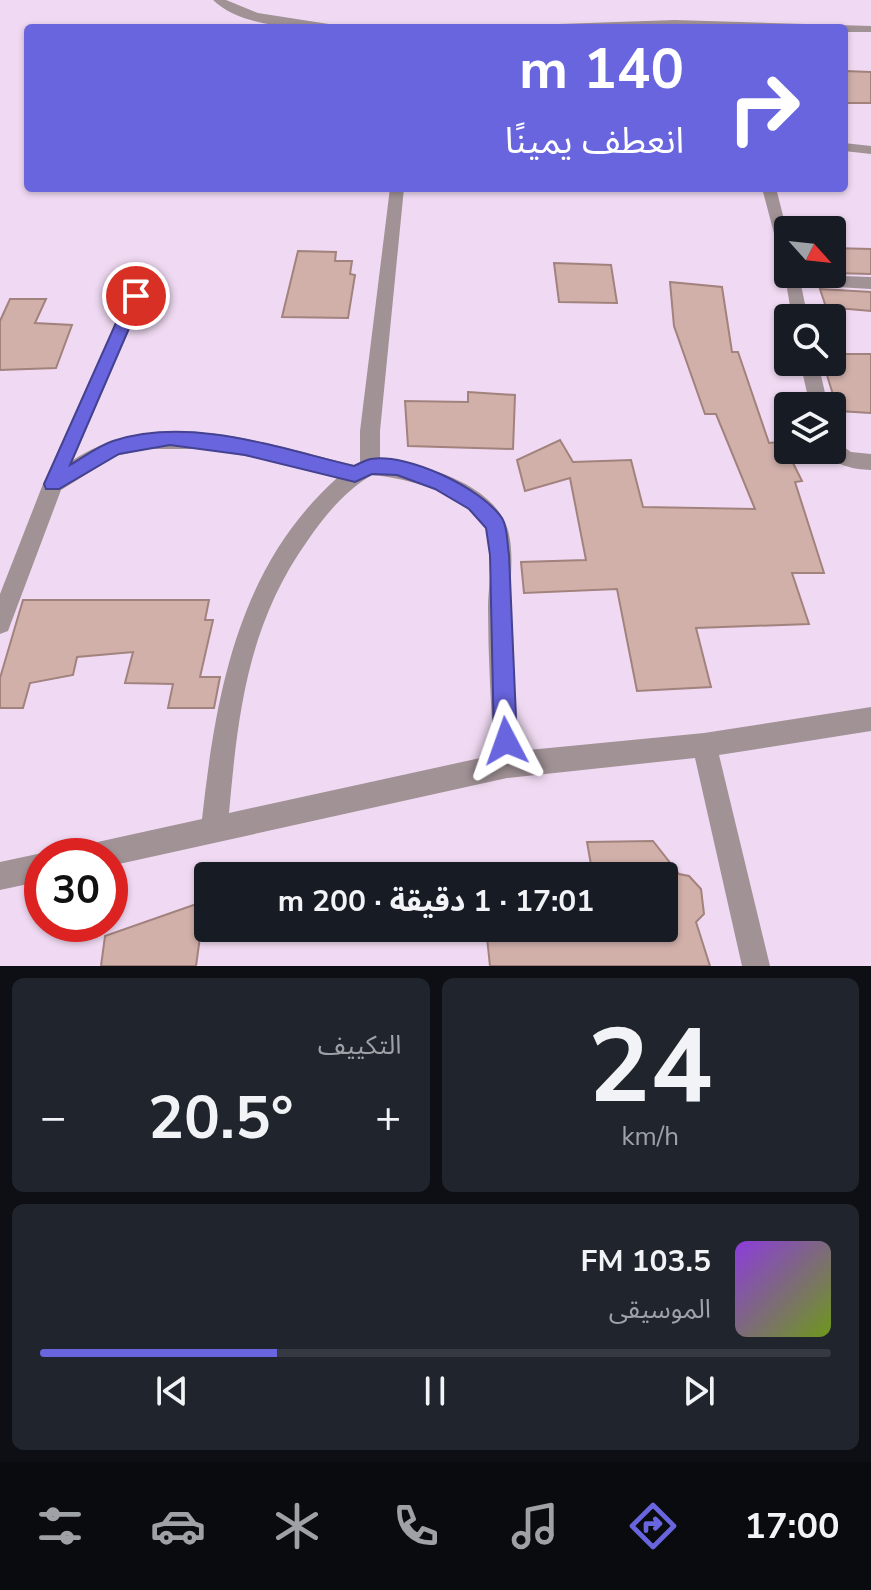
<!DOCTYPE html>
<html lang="ar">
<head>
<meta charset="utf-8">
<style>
  :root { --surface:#171b24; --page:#20242c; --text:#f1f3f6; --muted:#9ea1a6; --line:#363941; --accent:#6865df }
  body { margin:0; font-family:"Nunito Sans","Noto Sans Arabic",sans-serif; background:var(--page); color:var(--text); direction:rtl; height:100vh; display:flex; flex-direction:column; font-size:30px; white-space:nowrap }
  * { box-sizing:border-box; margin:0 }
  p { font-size:26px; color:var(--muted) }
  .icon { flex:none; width:44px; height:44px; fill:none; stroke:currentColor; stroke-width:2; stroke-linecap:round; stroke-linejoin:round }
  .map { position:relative; height:966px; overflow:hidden; direction:ltr }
  .details { display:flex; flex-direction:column; gap:12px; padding:12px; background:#0d0f14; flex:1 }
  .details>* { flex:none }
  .hud { position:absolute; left:24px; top:24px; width:824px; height:168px; border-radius:8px; box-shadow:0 2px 6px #0004; direction:rtl; background:#6865df; color:#fff; overflow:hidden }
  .needle { width:52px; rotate:117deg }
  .buttons { position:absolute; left:774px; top:216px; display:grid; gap:16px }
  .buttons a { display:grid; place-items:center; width:72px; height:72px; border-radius:8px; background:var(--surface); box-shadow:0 2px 6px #0004; font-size:40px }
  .speed { position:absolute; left:24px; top:838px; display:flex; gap:16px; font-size:40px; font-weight:700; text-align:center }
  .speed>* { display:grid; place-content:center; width:104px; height:104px; border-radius:50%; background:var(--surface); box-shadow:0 2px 6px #0004; line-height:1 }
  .speed .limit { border:12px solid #d22; background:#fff; color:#111 }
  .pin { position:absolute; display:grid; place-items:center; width:68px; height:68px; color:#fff; margin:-34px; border:4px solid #fff; border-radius:50%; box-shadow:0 2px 8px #0007 }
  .me { position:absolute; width:88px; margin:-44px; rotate:356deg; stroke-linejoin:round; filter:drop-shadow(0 0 6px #0008) }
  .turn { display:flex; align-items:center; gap:28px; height:168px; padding:0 32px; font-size:36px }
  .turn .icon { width:104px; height:104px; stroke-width:2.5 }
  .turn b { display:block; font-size:56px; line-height:68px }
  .big { font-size:60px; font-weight:700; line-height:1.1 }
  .details .tile { flex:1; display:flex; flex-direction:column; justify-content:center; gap:12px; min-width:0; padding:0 28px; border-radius:12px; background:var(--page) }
  .details .dial { align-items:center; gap:0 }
  .dial b { font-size:104px; line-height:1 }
  .song { display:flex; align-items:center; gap:24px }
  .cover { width:96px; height:96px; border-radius:12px; background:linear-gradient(135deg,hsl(270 70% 55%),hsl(80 70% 35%)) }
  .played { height:8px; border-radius:4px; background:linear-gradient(90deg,var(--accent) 30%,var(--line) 30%) }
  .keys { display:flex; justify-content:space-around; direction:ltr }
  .heat { display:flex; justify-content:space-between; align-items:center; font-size:44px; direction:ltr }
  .details .tiles { flex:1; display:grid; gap:12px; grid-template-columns:1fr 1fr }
  .tile:last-child { grid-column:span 2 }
  .trip { position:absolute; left:194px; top:862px; width:484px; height:80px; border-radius:8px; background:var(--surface); box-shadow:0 2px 6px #0004; font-weight:700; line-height:80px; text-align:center; direction:rtl }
  .tabs { display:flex; height:128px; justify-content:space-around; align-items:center; background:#090b0e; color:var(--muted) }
  .tabs .icon { width:56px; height:56px }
  .tabs .selected { color:var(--accent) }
  .tabs b { font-size:36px; color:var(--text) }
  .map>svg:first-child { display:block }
</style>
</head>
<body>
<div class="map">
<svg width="871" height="966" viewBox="0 0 871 966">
  <rect width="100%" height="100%" fill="#f0daf3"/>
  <g fill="#d1b0aa" stroke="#a2827d" stroke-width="2">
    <polygon points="844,71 871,72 871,103 844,103"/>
    <polygon points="832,248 871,249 871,274 832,273"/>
    <polygon points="298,251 336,252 335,261 352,261 350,274 355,275 348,318 282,317"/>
    <polygon points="554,263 611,265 617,303 559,302"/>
    <polygon points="670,282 722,287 732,352 738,352 769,443 778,442 784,456 789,455 802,481 795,482 824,573 792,573 809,624 696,628 711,687 637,691 617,589 524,593 521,562 586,560 570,478 525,491 517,460 560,440 573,462 631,460 643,507 755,509 716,414 705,414 674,326"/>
    <polygon points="820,289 871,292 871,311 826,307"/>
    <polygon points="10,299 46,299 35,323 72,325 56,368 0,370 0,321"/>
    <polygon points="832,354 871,354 871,413 838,411 823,362 832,362"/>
    <polygon points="468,392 515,395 513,449 408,446 405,401 468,402"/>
    <polygon points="23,600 209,600 205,620 213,620 200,677 220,677 214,708 168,708 173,684 125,683 133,652 77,657 73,675 30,683 23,708 0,708 0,678"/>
    <polygon points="653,841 679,874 689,876 701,889 704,914 696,922 710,966 490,966 486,928 664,928 664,876 593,876 587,842"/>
    <polygon points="205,901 196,966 101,966 105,936"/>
  </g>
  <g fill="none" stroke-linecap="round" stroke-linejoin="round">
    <g fill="#a19296" fill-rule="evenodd">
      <path d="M213 0H226L258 13 335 25 341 28C302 28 243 29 213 0Z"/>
      <polygon points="675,20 871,26 871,32 844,32 844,28 525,28 531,25"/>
      <polygon points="844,143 871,146 871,154 844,151"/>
      <path d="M390 188H404L380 431V459C423 464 494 483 508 530 515 556 509 584 510 610 512 657 515 704 518 751L704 733 871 707V731L719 755 770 966H742L695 758 507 778 110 866V856H80L83 846 93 843 202 819C216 693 238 567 337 478L267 460 206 449H146L116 456 61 490 11 623 8 631 0 634V594L43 484 128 296 136 290 144 296 73 460C159 405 264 443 354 465L360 462V431ZM372 475C407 478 469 494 486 528 496 550 488 584 488 608 488 657 491 706 494 755L229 813C238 712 248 624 308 540 325 515 346 490 372 475Z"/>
      <polygon points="762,188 776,188 788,235 788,274 871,277 871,289 801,285 808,318 792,318 784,271"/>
      <polygon points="800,362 818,362 828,406 810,406"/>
      <path d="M832 439 851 452 871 454V470C852 469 835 466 824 450H832Z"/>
      <polygon points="42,853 48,856 42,856 42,881 0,890 0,862"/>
    </g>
  </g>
  <path fill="#6865df" stroke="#444291" stroke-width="2" d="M136 290 143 296 70 465C84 457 98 446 113 441 190 416 278 448 354 466 359 464 365 460 371 459 408 453 481 488 502 518 508 528 507 544 509 555L517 741 514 749 506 752 498 749 494 741 490 555 486 528 469 509 435 489 397 475 372 474 355 482 245 455 170 445 119 454 59 489H46L44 484 128 296Z"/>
</svg>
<div class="buttons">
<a><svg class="needle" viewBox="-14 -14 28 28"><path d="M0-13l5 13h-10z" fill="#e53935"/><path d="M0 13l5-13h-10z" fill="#9ea1a6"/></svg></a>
<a><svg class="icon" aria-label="search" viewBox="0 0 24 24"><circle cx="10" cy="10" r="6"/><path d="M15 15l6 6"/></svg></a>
<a><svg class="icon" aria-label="layers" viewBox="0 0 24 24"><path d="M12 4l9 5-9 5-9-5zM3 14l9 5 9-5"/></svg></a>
</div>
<div class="speed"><div class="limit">30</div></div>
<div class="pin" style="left:136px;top:296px;background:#d93025"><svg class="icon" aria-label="arrive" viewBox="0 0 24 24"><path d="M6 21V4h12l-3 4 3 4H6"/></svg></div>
<svg class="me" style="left:506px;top:741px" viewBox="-20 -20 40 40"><path d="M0-17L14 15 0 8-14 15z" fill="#6865df" stroke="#fff" stroke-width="4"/></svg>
<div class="trip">17:01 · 1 دقيقة · 200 m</div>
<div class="hud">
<div class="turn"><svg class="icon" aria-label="right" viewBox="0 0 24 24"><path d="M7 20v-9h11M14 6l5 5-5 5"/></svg><div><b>140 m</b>انعطف يمينًا</div></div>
</div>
</div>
<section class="details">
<div class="tiles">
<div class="tile dial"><b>24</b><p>km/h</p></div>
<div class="tile"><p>التكييف</p>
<div class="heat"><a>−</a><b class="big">20.5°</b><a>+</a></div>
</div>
<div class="tile">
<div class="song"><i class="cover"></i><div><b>103.5 FM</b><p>الموسيقى</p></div></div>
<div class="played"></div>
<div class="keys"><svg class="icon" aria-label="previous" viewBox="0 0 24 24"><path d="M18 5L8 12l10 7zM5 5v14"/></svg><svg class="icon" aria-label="pause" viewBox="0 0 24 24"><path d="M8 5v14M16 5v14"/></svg><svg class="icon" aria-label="next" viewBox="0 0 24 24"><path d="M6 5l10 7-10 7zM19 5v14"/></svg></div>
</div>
</div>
</section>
<nav class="tabs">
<b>17:00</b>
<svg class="icon selected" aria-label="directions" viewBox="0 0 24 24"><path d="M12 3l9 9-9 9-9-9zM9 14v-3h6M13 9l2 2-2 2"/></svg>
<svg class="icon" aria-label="music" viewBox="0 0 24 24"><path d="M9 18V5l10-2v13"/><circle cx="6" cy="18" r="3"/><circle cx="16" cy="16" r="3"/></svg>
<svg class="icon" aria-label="phone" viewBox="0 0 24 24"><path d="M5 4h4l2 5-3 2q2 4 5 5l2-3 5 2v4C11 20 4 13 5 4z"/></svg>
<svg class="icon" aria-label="climate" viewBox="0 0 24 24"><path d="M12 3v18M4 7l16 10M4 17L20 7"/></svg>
<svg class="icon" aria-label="car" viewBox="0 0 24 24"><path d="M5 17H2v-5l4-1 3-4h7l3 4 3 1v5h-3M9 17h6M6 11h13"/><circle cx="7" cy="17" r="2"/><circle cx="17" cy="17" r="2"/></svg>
<svg class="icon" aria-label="filters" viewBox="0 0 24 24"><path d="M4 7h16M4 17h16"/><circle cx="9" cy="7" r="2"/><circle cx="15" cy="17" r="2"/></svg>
</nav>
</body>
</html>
